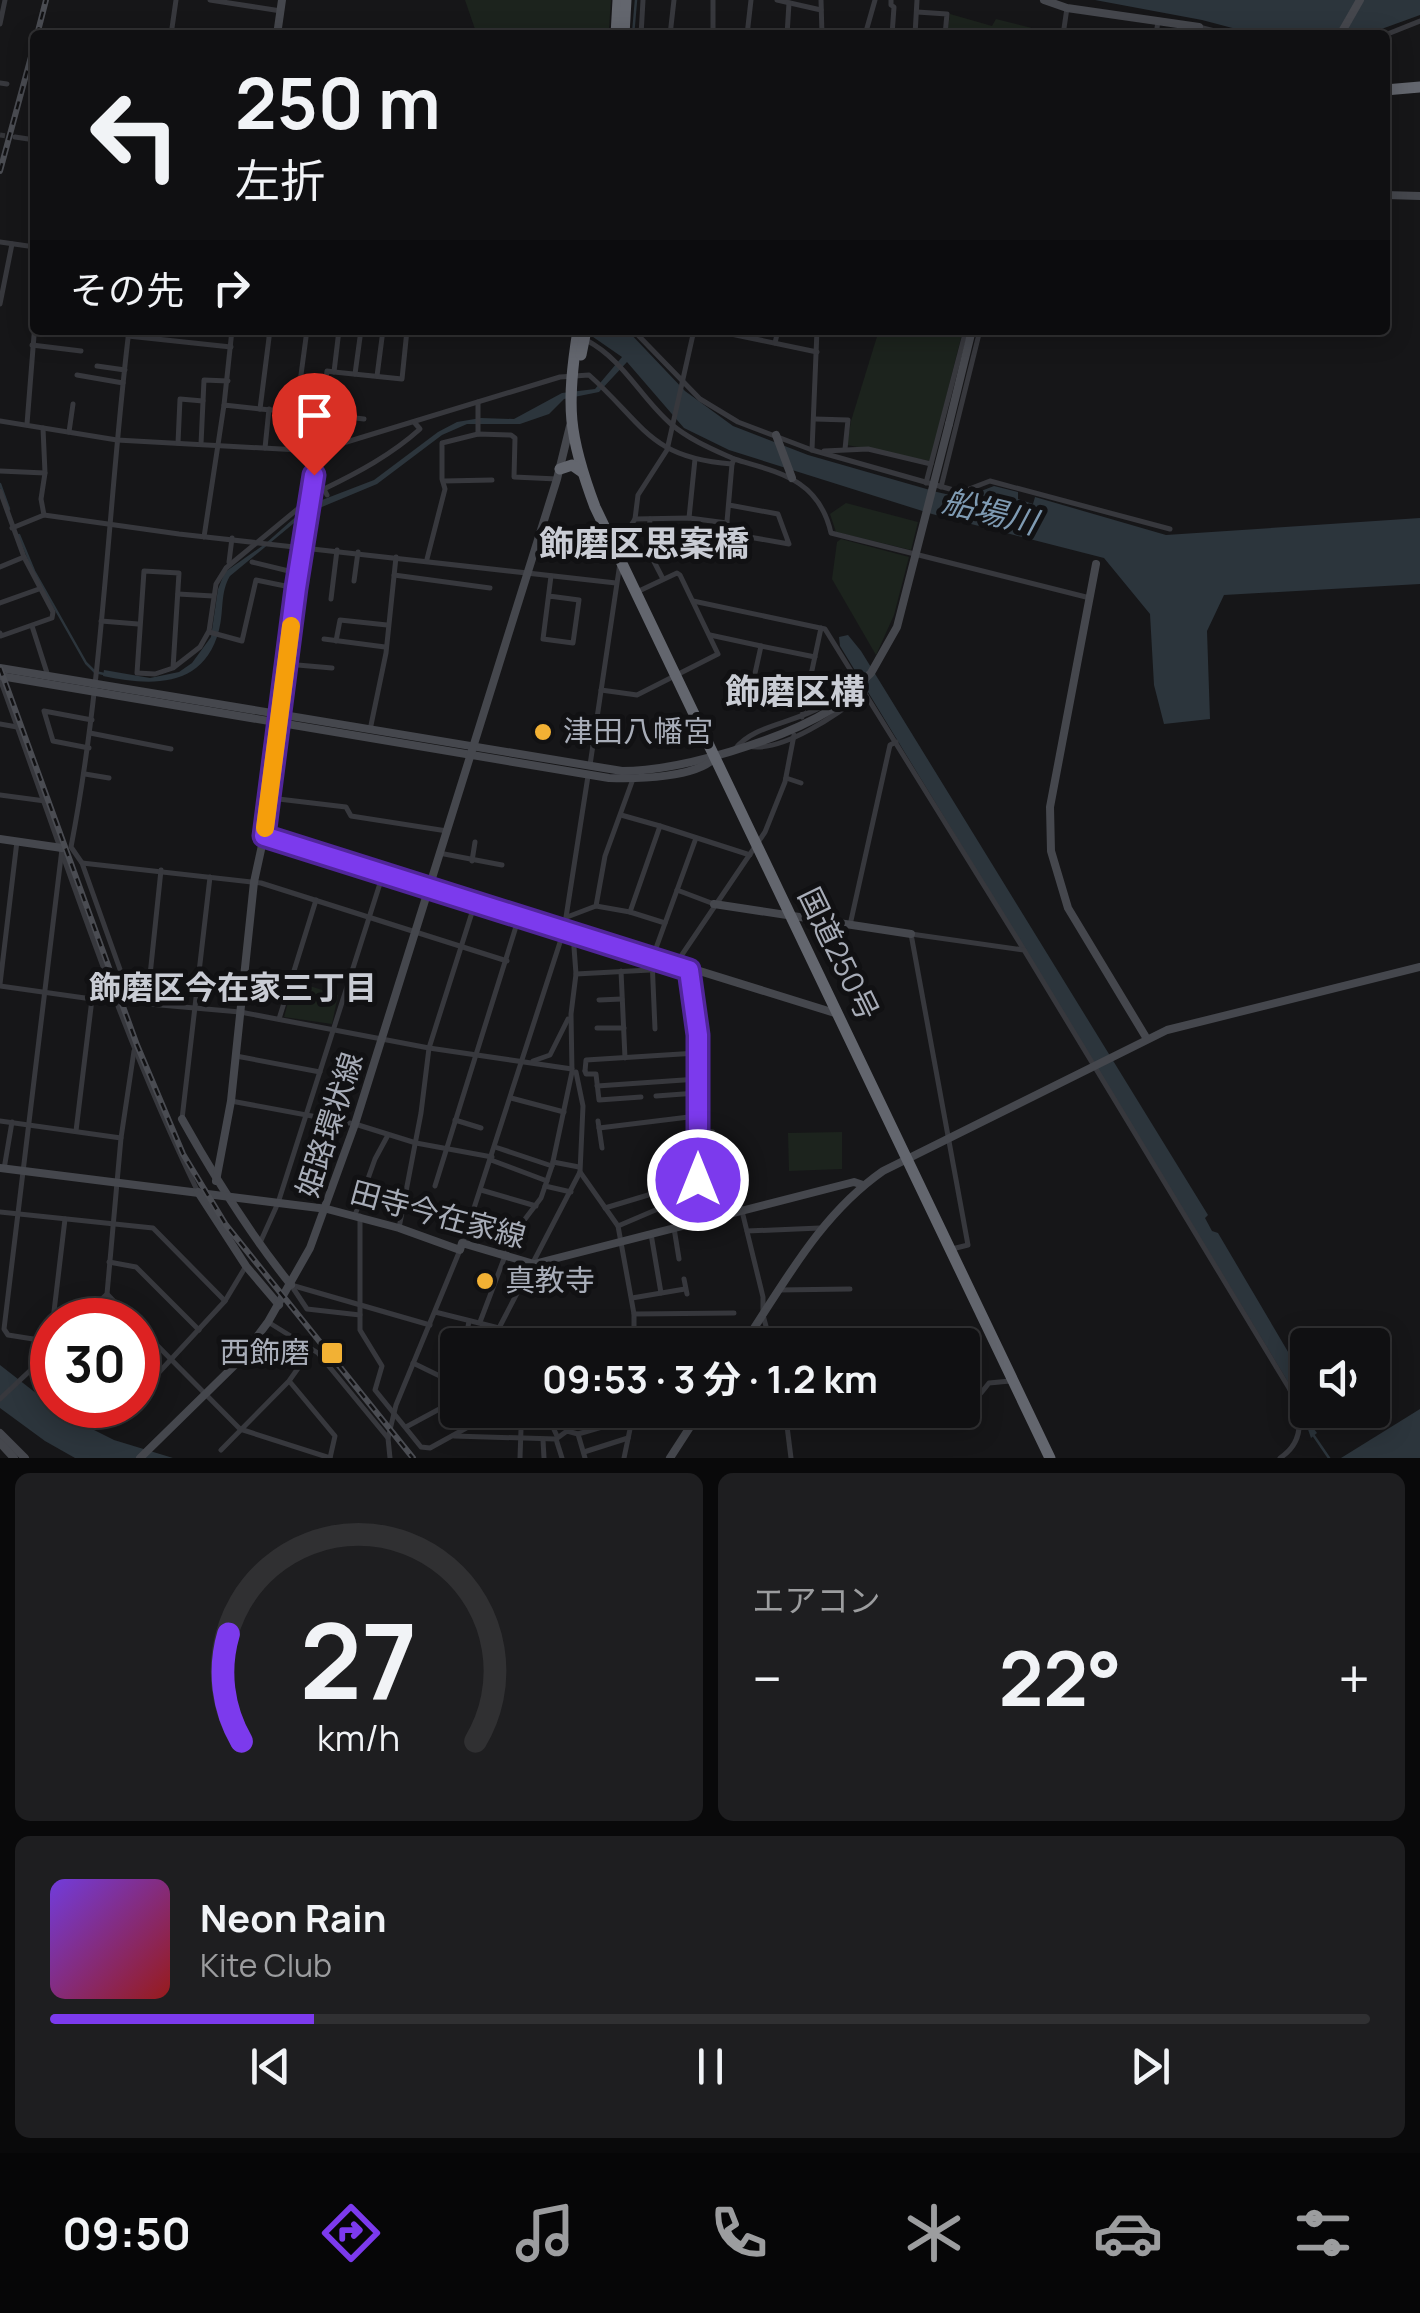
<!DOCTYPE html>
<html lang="ja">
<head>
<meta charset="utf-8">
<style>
  :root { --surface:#101012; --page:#1e1e20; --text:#f1f3f6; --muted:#9c9d9f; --line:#303032; --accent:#7c3aed }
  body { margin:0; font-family:Manrope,"Noto Sans JP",sans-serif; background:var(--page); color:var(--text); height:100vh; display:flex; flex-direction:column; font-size:38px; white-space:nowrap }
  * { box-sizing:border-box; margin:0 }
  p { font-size:32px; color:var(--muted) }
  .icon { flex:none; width:55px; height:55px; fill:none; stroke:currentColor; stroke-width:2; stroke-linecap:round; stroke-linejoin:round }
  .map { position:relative; height:1458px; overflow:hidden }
  .side { display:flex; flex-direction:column; gap:15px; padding:15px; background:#09090a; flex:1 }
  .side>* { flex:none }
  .guide { position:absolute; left:30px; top:30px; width:1360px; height:305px; border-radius:10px; box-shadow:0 5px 25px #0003,0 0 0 2px var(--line); background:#101012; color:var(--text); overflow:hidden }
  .buttons { position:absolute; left:1290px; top:1328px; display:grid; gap:20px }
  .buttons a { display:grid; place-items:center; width:100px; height:100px; border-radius:10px; background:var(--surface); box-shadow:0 5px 25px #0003,0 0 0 2px var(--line); font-size:50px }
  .speed { position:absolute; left:30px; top:1298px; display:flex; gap:20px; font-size:50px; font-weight:700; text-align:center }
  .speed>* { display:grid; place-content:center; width:130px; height:130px; border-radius:50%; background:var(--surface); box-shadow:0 5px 25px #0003,0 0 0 2px var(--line); line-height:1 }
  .speed .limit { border:15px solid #d22; background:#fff; color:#111 }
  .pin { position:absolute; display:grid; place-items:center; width:85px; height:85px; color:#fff; margin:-102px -42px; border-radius:50% 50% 50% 0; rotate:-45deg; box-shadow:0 0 10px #0007 }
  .pin .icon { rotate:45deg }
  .me { position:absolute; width:110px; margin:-55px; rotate:0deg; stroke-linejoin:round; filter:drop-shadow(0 0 8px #0008) }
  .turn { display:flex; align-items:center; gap:35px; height:210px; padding:0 40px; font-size:45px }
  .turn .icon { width:130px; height:130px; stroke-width:2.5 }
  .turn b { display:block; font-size:70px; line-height:85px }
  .then { display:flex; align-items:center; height:95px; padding:0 40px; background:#0003; gap:20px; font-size:38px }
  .big { font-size:75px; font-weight:700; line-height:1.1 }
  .side .tile { flex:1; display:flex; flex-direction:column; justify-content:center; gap:15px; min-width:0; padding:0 35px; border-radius:15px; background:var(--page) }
  .side .dial { align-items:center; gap:0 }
  .dial svg { height:260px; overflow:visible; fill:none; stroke:var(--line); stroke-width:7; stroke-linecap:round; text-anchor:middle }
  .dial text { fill:var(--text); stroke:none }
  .song { display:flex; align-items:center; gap:30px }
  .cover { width:120px; height:120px; border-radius:15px; background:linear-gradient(135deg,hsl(260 70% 55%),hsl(0 70% 35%)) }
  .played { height:10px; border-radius:5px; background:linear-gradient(90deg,var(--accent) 20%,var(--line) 20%) }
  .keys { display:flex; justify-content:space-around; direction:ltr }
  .heat { display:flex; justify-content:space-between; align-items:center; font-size:55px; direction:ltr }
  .side .tiles { flex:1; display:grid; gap:15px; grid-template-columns:1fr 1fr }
  .tile:last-child { grid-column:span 2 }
  .trip { position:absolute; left:440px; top:1328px; width:540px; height:100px; border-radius:10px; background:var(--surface); box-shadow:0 5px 25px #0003,0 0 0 2px var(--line); font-weight:700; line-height:100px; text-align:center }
  .tabs { display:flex; height:160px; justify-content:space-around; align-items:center; background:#060607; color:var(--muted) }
  .tabs .icon { width:70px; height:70px }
  .tabs .on { color:var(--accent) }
  .tabs b { font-size:45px; color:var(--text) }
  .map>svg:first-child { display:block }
</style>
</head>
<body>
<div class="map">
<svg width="1420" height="1458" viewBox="0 0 1420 1458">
  <rect width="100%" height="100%" fill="#161618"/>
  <g fill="#1c231d">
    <polygon points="465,0 611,0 609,29 604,35 477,35"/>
    <polygon points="950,14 992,26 996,19 1059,35 947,35"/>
    <polygon points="879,330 963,330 930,461 847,445 851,421"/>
    <polygon points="846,503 918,522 911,550 836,532 830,514"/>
    <polygon points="841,539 909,557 894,615 876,655 832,579 837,542"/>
    <polygon points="294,981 338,995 332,1024 284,1017"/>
    <polygon points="842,1132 842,1169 789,1171 788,1133"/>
  </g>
  <g fill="#2c353c">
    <polygon points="1095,0 1420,0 1420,15 1365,35 1259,35 1202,20"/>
    <path d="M583 330H627L685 391 733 426 808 455 937 492 963 498 994 486 1018 492V499L1033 504 1035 497 1166 535 1420 518V584L1224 595 1207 631 1210 719 1164 724 1154 685 1150 614 1104 558 932 514 729 450 684 428 627 362 599 392 564 399 549 414 520 424H467L442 435 377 484 305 514 230 576C220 592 224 612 219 630 204 689 150 686 103 676L104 670 150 678 179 672 192 663 211 637 218 589 225 572 265 544 309 505 374 480 438 432 457 422 481 418 514 419 562 393 595 389 622 357Z"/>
    <polygon points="848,635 861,651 1208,1215 1205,1218 1212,1231 1218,1233 1307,1384 1308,1410 1321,1410 1314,1429 1317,1433 1311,1438 1296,1395 840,646 839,637"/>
    <polygon points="0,1365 64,1415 114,1440 173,1458 75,1458 45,1441 0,1408"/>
    <polygon points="1420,1409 1420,1458 1341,1458"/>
  </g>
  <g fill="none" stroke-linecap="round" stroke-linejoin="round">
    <g stroke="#2c353c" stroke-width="2.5">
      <polyline points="633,35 636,0"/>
      <polyline points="0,484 9,509"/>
      <polyline points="19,535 34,571 86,663 95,672 104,674"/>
      <polyline points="1314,1436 1329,1458"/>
    </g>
    <polyline stroke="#333438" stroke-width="5" stroke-dasharray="5 2.5" stroke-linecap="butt" points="0,135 15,137"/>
    <g stroke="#37383d" stroke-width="5">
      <polyline points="210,0 281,11"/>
      <polyline points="713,0 713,35"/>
      <polyline points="777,0 821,10"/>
      <polyline points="821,0 822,35"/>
      <polyline points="891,0 891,5 894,7 892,35"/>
      <polyline points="917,12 947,14 945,35"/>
      <polyline points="0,24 5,0"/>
      <polyline points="171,35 176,0"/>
      <polyline points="641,35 643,0"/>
      <polyline points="670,35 674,0"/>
      <polyline points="747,35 751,0"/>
      <polyline points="787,35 789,3"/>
      <polyline points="865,35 875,0"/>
      <polyline points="915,35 917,0"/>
      <polyline points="1063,35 1067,8"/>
      <polyline points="1156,35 1158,21"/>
      <polyline points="1198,35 1199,27 1230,35"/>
      <polyline points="1385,35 1420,21"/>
      <polyline points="0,83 7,84"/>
      <polyline points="15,137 35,140"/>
      <polyline points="0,242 35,247"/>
      <polyline points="0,304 12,244"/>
      <path d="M129 330C108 502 104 676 71 847L82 863 132 1003"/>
      <polyline points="239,330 269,335"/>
      <polyline points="270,330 260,409 296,412 292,450"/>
      <polyline points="633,330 700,399 738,422 812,450 957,491 964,491 990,481 1170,529"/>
      <polyline points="712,330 817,352"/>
      <polyline points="128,336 231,347"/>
      <path d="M586 340C624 360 640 397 671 424 690 440 712 449 734 459"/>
      <polyline points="775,343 778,330"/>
      <polyline points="32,345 81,351"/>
      <polyline points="97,366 125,370"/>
      <polyline points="334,372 402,379 407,330"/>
      <polyline points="355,374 361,330"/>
      <polyline points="77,375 123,383"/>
      <polyline points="377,376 383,330"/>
      <polyline points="478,402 478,434"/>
      <polyline points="224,405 232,330"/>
      <polyline points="296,412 307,330"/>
      <polyline points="322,414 364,419"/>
      <polyline points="815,419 848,420 845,449"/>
      <path d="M0 421 117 440 317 451 560 377 589 375C644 424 649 458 732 464L734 459C781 473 819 480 831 533L1090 598"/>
      <polyline points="27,424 35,323"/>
      <polyline points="43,428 45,473 41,499 44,515 179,534 616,583"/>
      <polyline points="69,432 73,404"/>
      <polyline points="178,443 180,399 203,401"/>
      <polyline points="201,444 204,380 228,381"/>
      <polyline points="265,448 269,409"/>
      <polyline points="812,450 817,330"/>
      <polyline points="824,451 868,449 931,464"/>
      <polyline points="0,471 45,473"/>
      <polyline points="444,481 492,480"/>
      <polyline points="926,483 966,330"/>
      <polyline points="941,487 980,330"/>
      <polyline points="0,491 24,557 53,612 52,618 1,636 0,633"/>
      <path d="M327 495 324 489C359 472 391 455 420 429L414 422"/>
      <polyline points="729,505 778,514 789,544 726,533 732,464"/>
      <polyline points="689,518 695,459"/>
      <polyline points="635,519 689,518 727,523"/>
      <polyline points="650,519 648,550 663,579"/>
      <polyline points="12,528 44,515"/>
      <polyline points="204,537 224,405 260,409"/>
      <polyline points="616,549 635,519 638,495 667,450 694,330"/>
      <polyline points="427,559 445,489 442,479 442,443 478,434 511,435 515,438 514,477 557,479"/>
      <polyline points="229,562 232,538"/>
      <polyline points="252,562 297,573"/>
      <polyline points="0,567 24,557"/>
      <polyline points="394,575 490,588"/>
      <polyline points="354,581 358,552"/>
      <polyline points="178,594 213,596"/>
      <polyline points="549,596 579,600 573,643 543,639 551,576"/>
      <polyline points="331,599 337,550"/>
      <polyline points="693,601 825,629 1024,950"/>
      <polyline points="0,603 39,589"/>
      <polyline points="101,621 138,624"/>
      <polyline points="32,626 48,676"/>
      <polyline points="209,632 242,641 256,580 295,588"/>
      <polyline points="710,635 761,646"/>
      <polyline points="324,639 385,647"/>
      <polyline points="336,641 340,620 387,625"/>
      <polyline points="286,664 332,668"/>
      <polyline points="173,668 179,573 144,571 137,673 155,674 173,668 200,647 209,631 216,584 226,568 311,498"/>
      <path d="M0 679C63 851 118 1028 198 1192"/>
      <polyline points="601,690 637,695 718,654 680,575 677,573 639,591"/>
      <polyline points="806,699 752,687 761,646 815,657"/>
      <polyline points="802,717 821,628"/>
      <polyline points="0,724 17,727"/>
      <polyline points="370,730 386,653 396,557"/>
      <polyline points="90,733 171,749"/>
      <path d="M748 746C781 754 840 713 865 692"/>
      <polyline points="89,748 53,741 44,711 92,720"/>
      <path d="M735 749C760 716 826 726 854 675"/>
      <polyline points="590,765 620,563"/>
      <polyline points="85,774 109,778"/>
      <polyline points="786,778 801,783"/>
      <polyline points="0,795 45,801"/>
      <polyline points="270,798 346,807 351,816 447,831"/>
      <polyline points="621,815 660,826"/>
      <polyline points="264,835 327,371 334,372 339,330"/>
      <polyline points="439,853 502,865"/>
      <polyline points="472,861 475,842"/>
      <polyline points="82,863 261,883 507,961"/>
      <polyline points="677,890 714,904"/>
      <polyline points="596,906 630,912"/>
      <polyline points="567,917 596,906 605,856 633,779"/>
      <polyline points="665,923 630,912 660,826 750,855"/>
      <polyline points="850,925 890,745 896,742"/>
      <polyline points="675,965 765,832 785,782 794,735"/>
      <polyline points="689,970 698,1035 697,1167 700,1191 734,1183"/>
      <polyline points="621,971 625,1058"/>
      <polyline points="576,974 650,970"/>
      <polyline points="0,984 17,841"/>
      <polyline points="0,986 92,999 240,1012 429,1048 572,1069"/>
      <polyline points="599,1000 622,999"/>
      <polyline points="147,1004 161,870"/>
      <polyline points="279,1019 316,900"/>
      <polyline points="597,1028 624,1028"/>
      <polyline points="655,1029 652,959 696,838"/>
      <polyline points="236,1056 320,1072"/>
      <polyline points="533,1061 550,1055 568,1019"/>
      <polyline points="585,1071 586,1060 697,1053"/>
      <polyline points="585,1071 586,1074 596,1074 599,1100 641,1097"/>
      <polyline points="597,1086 698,1079"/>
      <polyline points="656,1096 697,1093"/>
      <polyline points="511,1098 564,1112"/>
      <polyline points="231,1101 355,1124 416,1143 492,1157"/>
      <polyline points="182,1119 210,877"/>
      <polyline points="455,1120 481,1128"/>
      <polyline points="0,1121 121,1138"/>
      <polyline points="598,1121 602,1148"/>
      <polyline points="599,1128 697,1116"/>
      <polyline points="698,1130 713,1132 742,1211 763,1297 763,1315 771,1345"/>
      <polyline points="76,1131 92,999"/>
      <polyline points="495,1147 552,1166"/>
      <polyline points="491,1160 547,1181"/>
      <polyline points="553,1162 579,1167"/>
      <polyline points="4,1169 12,1122"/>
      <polyline points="580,1172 618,1226 634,1314 634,1345"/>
      <polyline points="435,1186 519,917"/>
      <polyline points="545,1186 571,1192"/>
      <polyline points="481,1190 536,1206"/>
      <polyline points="605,1208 698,1180"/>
      <polyline points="0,1212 153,1228 225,1301"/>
      <polyline points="355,1215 375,1159 388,1135"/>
      <polyline points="360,1216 360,1330 382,1366 375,1390 421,1447 430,1448 499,1410"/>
      <polyline points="618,1226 700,1191"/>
      <polyline points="399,1228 421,1113 429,1048 475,903"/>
      <polyline points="674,1228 679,1259"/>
      <polyline points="747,1231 820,1228"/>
      <polyline points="651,1234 661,1293"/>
      <polyline points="463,1242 564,930 588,776"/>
      <polyline points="259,1245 278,1203 383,874"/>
      <path d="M952 1249 968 1245 911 934 1024 950 1289 1388C1302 1414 1306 1441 1280 1458"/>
      <polyline points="109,1262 136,1267 199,1330"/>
      <polyline points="684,1279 687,1294"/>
      <polyline points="291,1285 430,1325"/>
      <polyline points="293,1288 307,1309 360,1315"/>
      <polyline points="778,1290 850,1289"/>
      <polyline points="107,1294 132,1320"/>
      <polyline points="632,1298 685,1289"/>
      <polyline points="435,1312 499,1328"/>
      <polyline points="634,1314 734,1313"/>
      <polyline points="53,1320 65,1219"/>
      <polyline points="80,1320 107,1294 121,1138 134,1051"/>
      <polyline points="469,1321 467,1332 496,1339"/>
      <polyline points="268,1322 318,1353 388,1438 390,1458"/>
      <polyline points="480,1322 505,1256 519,1227 541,1198 552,1166 572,1072 571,1014 576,974 573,934"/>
      <polyline points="138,1326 240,1429 330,1458"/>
      <polyline points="288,1338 283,1344 302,1366"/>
      <polyline points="51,1340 52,1326"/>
      <polyline points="52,1342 8,1335 4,1329 62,849"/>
      <polyline points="465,1345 467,1332"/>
      <polyline points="495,1345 499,1328 580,1172 583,1106 576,1072"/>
      <polyline points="616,1345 634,1334"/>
      <polyline points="413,1363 448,1380 458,1375"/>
      <polyline points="290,1382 335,1436 330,1458"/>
      <polyline points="138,1395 225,1301 246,1266"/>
      <polyline points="962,1395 981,1393 989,1383 1010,1381"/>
      <polyline points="0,1399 52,1350"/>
      <polyline points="105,1405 115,1415 127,1405"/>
      <polyline points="506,1410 521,1429 520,1458"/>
      <polyline points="545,1410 557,1436"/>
      <polyline points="785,1410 791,1458"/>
      <polyline points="634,1411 666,1410"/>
      <polyline points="702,1412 738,1410"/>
      <polyline points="406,1427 458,1399"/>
      <polyline points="554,1428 582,1410"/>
      <polyline points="578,1434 633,1418"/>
      <polyline points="454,1436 556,1439 562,1458"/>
      <polyline points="388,1438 396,1405 460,1250"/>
      <polyline points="556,1439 567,1431 578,1434 585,1458"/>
      <polyline points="543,1440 544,1458"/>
      <polyline points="221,1450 289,1381 311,1350"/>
      <polyline points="584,1452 628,1438"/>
      <polyline points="624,1458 634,1410"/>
    </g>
    <g stroke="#45474d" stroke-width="8">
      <polyline points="1044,0 1067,8 1199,27"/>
      <polyline points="277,35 282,0"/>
      <polyline points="1340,35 1360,0"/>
      <polyline points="1385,195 1420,196"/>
      <polyline points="949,424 972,330"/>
      <polyline points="776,435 792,478"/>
      <polyline points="1096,564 1050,807 1051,851 1068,908 1147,1039"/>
      <path d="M0 668 622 771C681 771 782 740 832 709"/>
      <path d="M0 676 609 778C635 779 700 778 716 756"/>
      <polyline points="0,839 62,848"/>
      <polyline points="714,904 911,934"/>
      <path d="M182 1119C215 1178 249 1233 291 1285"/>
      <polyline points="0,1168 327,1209 399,1228 460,1250 462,1243 534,1264 854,1182 863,1185"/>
      <polyline points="216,1181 231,1101 254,882 264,836 838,1014"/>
      <polyline points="198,1192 246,1266 279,1305"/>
      <path d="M743 1345C785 1282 820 1215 883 1171L1167 1030 1420 967"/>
      <polyline points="0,1433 25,1458"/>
      <polyline points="0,1443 14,1458"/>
      <polyline points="140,1458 238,1362 268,1322 310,1248 355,1124 557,479 570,426"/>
      <polyline points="670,1458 701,1410"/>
    </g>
    <g stroke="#63666e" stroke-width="11">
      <polyline points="616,35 618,0"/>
      <polyline points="624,35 626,0"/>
      <polyline points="1385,90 1420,87"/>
      <path d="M578 330C566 406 568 435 595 507L1050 1458"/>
      <polyline points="581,355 586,330"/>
      <polyline points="560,469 572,465 582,472"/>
    </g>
    <defs>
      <g id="rail">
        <polyline points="37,35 46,0"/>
        <polyline points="0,171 35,42"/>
        <polyline points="0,668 137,1045 183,1154 226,1225 413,1458"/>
      </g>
    </defs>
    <use href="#rail" stroke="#4a4c52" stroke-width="6"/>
    <use href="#rail" stroke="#111113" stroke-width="2.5" stroke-dasharray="8" stroke-linecap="butt"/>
    <polyline stroke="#45474d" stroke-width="8" points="832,709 871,673 897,627 949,424"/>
  </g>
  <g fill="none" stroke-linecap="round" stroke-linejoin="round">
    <defs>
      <polyline id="route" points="314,475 296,588 264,836 689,970 698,1035 698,1180"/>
    </defs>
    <use href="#route" stroke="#51269a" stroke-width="25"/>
    <use href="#route" stroke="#7c3aed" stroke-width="18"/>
    <polyline stroke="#f59e0b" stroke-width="18" points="265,828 291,626"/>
  </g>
  <g fill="#f2b134" stroke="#111113" stroke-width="4">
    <circle cx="543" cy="732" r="10"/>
    <circle cx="485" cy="1281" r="10"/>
    <rect x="320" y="1341" width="24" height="24" rx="5"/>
  </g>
  <g text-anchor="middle" stroke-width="10" stroke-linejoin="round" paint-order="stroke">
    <g font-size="30" fill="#a8adb8" stroke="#111113" text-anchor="start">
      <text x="563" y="742">津田八幡宮</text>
      <text x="505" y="1291">真教寺</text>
      <text x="310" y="1363" text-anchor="end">西飾磨</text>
    </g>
    <g font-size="30" fill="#a8adb8" stroke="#111113">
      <text transform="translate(838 954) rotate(64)" y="10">国道250号</text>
      <text transform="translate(330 1125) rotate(-72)" y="10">姫路環状線</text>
      <text transform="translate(438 1215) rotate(15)" y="10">田寺今在家線</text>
    </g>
    <g font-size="32" font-style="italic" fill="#7f9bb3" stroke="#111113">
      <text transform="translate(990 512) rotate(14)" y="11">船場川</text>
    </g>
    <g font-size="32" font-weight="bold" fill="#c9ccd4" stroke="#111113">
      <text x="233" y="999">飾磨区今在家三丁目</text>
    </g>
    <g font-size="35" font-weight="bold" fill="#c9ccd4" stroke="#111113">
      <text x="644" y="556">飾磨区思案橋</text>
      <text x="795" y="704">飾磨区構</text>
    </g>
  </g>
</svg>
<div class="buttons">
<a><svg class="icon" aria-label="sound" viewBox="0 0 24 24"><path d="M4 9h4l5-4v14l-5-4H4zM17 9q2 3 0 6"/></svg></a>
</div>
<div class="speed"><div class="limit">30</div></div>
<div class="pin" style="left:314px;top:475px;background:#d93025"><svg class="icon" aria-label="arrive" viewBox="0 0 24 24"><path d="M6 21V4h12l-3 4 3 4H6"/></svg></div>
<svg class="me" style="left:698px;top:1180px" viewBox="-20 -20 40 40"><circle r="17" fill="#7c3aed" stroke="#fff" stroke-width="3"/><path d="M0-11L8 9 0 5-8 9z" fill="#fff"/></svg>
<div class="trip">09:53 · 3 分 · 1.2 km</div>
<div class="guide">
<div class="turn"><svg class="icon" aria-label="left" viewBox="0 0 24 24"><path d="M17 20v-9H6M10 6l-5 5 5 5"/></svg><div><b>250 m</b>左折</div></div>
<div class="then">その先<svg class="icon" aria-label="right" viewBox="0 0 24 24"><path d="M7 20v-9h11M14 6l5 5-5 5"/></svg></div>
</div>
</div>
<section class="side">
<div class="tiles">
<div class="tile dial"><svg viewBox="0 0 100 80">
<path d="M14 69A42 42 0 1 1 86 69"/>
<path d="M14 69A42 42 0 0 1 10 36" stroke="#7c3aed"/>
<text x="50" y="56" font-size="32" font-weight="700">27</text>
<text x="50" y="72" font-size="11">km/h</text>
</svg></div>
<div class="tile"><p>エアコン</p>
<div class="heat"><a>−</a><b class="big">22°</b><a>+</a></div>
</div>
<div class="tile">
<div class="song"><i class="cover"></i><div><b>Neon Rain</b><p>Kite Club</p></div></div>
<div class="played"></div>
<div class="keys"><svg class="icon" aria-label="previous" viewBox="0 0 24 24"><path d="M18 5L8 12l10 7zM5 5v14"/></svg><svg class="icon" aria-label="pause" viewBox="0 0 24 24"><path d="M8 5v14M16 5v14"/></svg><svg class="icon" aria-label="next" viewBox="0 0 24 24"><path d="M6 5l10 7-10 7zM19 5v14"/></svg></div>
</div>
</div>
</section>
<nav class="tabs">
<b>09:50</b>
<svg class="icon on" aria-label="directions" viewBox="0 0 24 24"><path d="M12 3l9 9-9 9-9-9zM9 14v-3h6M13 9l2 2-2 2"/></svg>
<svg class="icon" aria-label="music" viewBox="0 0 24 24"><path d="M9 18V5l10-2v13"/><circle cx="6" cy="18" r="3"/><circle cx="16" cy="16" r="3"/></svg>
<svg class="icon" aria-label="phone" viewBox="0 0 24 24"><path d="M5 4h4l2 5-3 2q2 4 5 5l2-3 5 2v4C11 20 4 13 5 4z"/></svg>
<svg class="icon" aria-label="climate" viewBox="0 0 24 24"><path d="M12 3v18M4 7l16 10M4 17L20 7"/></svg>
<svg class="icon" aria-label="car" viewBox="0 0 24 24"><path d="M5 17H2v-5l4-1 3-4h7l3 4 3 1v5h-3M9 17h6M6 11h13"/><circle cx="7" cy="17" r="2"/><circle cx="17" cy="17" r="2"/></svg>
<svg class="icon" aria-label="filters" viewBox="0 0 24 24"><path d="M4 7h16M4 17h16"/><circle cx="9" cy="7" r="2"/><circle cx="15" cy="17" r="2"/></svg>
</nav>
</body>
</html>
